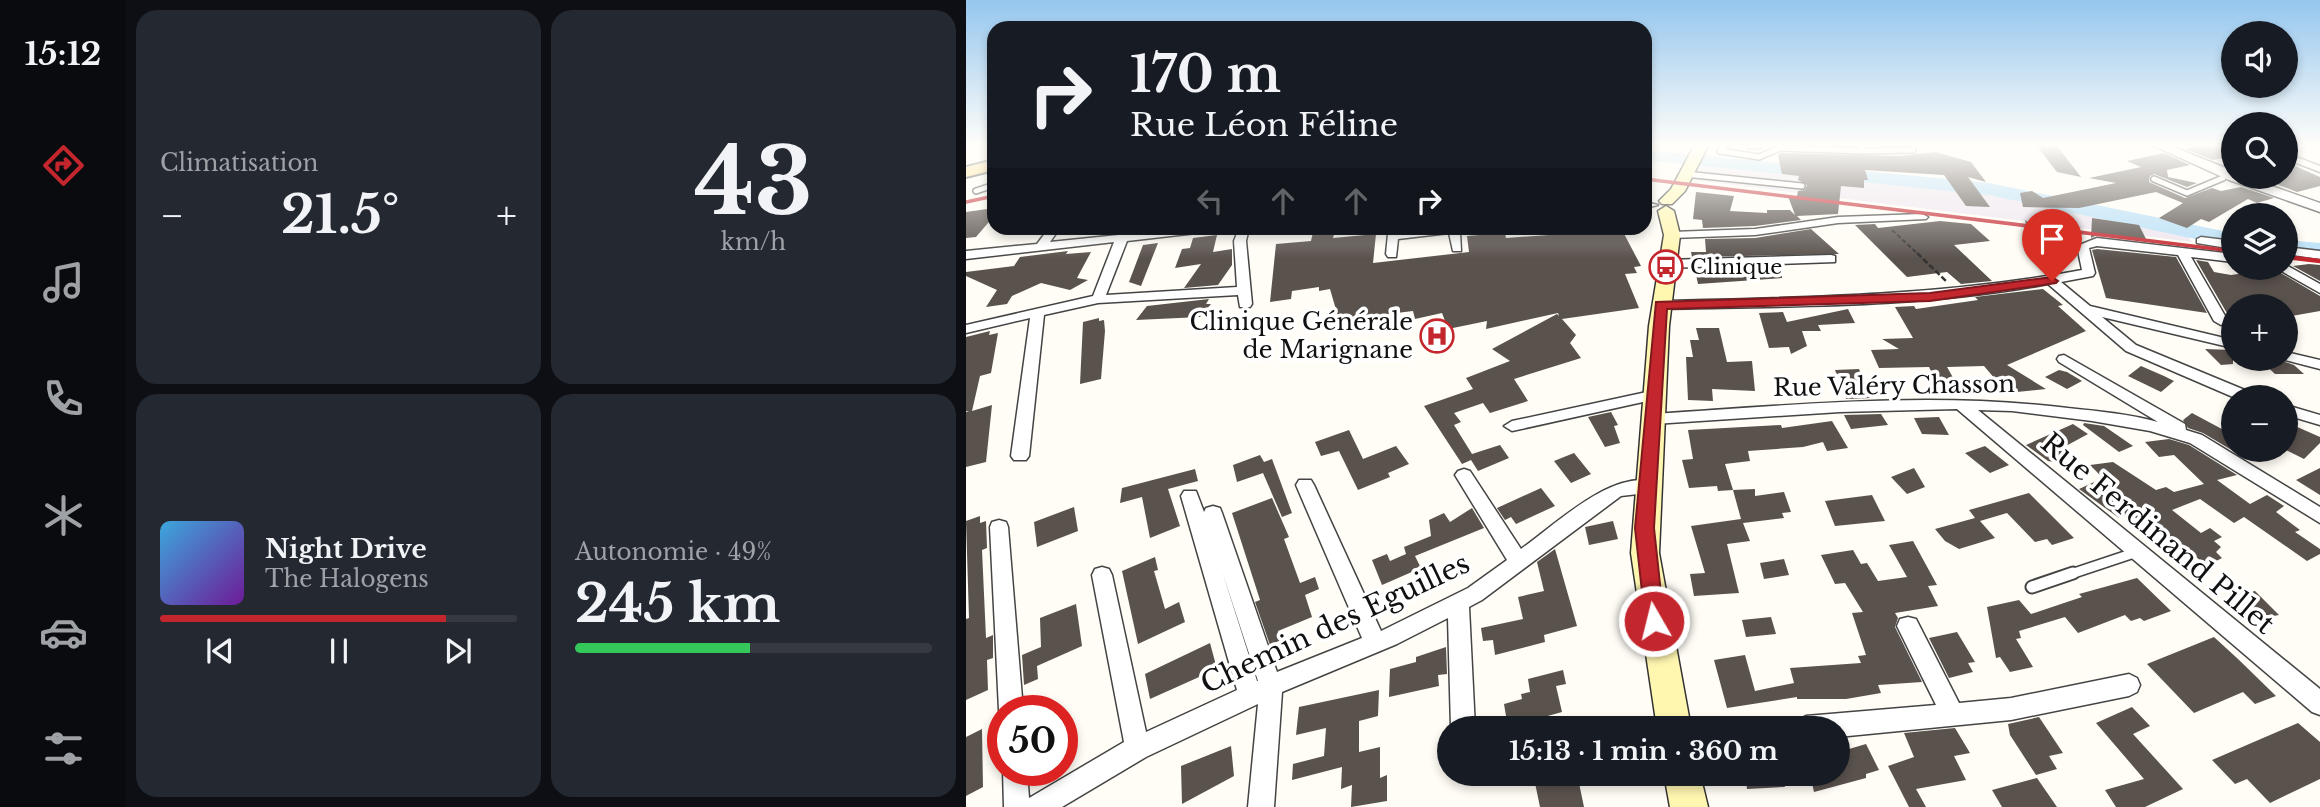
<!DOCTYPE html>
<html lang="fr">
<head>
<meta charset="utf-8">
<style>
  :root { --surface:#171b24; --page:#242831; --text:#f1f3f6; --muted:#9ea1a6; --line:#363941; --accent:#c4262e }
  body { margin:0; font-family:"Libre Baskerville",serif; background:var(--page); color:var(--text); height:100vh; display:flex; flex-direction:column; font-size:26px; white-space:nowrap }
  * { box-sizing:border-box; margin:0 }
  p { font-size:23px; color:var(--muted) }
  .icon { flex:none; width:38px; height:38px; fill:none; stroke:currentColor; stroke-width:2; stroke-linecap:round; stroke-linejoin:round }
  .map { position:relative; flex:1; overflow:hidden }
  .drawer { display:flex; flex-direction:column; gap:10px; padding:10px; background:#0d0f14; width:840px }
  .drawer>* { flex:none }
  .guide { position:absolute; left:21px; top:21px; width:665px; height:214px; border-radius:21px; box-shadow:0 4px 10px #0003; background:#171b24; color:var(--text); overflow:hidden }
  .buttons { position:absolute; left:1255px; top:21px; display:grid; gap:14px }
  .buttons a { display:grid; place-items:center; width:77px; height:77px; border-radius:50%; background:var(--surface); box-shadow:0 4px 10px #0003; font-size:35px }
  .speed { position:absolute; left:21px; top:695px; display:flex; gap:14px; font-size:35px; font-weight:700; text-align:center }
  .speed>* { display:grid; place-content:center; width:91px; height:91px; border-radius:50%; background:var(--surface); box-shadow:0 4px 10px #0003; line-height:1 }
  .speed .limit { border:10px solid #d22; background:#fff; color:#111 }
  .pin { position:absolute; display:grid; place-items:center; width:60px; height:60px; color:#fff; margin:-72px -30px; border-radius:50% 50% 50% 0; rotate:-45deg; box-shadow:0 0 7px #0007 }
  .pin .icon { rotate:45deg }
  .me { position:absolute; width:77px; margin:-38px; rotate:352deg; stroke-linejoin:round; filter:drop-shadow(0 0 5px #0008) }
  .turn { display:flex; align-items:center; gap:24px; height:147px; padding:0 28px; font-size:32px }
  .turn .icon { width:91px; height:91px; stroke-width:2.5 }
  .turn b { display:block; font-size:49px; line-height:60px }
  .lanes { display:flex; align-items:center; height:66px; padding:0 28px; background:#0003; justify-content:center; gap:35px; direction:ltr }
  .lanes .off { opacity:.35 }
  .big { font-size:52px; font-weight:700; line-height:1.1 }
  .drawer .card { flex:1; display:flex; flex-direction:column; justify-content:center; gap:10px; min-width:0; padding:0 24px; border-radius:21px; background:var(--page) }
  .drawer .dial { align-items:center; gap:0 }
  .dial b { font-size:91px; line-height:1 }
  .song { display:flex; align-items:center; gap:21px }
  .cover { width:84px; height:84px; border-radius:10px; background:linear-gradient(135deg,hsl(200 70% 55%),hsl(280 70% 35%)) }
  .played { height:7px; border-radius:4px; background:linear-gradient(90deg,var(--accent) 80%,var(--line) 80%) }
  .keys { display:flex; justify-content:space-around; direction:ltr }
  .heat { display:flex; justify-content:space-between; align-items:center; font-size:38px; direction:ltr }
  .charge { height:10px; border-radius:5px; background:linear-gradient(90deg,#34c759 49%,var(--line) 0) }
  .drawer .tiles { flex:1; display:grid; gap:10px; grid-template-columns:repeat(2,1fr) }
  .trip { position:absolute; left:471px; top:716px; width:413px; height:70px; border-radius:35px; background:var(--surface); box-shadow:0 4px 10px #0003; font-weight:700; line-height:70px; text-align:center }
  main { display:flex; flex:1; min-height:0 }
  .tabs { display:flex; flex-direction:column; width:126px; justify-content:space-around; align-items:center; background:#090b0e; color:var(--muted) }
  .tabs .icon { width:49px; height:49px }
  .tabs .selected { color:var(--accent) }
  .tabs b { font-size:32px; color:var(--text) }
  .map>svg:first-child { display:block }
</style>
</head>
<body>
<main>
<nav class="tabs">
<b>15:12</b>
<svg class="icon selected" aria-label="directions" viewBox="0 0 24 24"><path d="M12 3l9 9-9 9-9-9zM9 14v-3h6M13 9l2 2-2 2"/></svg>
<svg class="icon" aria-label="music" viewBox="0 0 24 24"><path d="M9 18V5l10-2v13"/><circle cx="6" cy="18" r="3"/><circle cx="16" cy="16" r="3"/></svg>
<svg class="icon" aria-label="phone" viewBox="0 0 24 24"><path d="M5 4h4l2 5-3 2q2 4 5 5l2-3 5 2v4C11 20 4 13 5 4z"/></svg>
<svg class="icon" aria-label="climate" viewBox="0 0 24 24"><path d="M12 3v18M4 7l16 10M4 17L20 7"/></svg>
<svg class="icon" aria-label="car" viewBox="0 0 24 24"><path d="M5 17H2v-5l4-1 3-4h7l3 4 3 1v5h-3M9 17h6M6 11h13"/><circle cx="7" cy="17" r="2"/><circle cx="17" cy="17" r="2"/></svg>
<svg class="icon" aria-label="filters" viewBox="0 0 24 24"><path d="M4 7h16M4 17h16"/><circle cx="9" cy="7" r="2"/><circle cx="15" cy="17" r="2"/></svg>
</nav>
<section class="drawer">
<div class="tiles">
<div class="card"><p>Climatisation</p>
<div class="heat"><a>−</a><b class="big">21.5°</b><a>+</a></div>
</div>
<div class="card dial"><b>43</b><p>km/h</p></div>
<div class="card">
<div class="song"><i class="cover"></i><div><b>Night Drive</b><p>The Halogens</p></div></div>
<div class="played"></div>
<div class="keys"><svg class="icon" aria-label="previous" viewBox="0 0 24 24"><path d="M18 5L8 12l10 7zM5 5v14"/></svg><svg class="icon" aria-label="pause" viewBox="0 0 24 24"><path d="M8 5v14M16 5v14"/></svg><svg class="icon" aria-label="next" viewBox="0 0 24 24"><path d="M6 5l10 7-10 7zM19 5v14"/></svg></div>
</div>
<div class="card"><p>Autonomie · 49%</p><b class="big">245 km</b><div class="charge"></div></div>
</div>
</section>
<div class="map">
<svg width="1354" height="807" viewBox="0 0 1354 807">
  <rect width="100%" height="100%" fill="#fffdf5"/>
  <polygon fill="#eee6ef" points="735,163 1008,191 1167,218 1218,232 1226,242 728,180"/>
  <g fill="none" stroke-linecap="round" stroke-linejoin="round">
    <g fill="#b9e0f7" fill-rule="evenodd">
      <polygon points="679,150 1023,183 1267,233 1267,247 1023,195 679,160"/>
      <polygon points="1320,240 1354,243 1354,257 1320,254"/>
    </g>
  </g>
  <g fill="#5a524d">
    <polygon points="1071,146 1091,146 1115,177 1091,172"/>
    <polygon points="1231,146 1267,146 1267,156 1247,160 1219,149"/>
    <polygon points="970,152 1005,162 1020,182 1002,177 1024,207 1000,206 978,175 899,170 902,180 898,180 898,188 875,186 872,214 831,216 835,220 789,226 737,228 736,220 727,219 730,192 768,196 764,211 801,213 801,210 824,210 829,215 822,196 831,196 832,191 839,190 841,185 832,180 833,176 816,174 812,155 815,153 933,156"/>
    <polygon points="1198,153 1224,165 1201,170 1202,177 1231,183 1221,187 1188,174 1184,176 1183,182 1219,198 1246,188 1255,191 1275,187 1308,198 1291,203 1282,199 1243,222 1235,219 1221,228 1193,218 1217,203 1190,192 1113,208 1057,207 1054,193 1066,191 1077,198 1150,183 1123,178 1175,167 1161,161"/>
    <polygon points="1320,162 1354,177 1354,186 1331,192 1297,179 1320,177"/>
    <polygon points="28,208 28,216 10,237 0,238 0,212"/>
    <polygon points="1126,218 1173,225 1181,241 1131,235 1125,238"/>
    <polygon points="1059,220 1100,249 1065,253"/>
    <polygon points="974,221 1005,224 1024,241 988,245 1026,281 995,284 981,272 941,277 889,225 909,224 912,228"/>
    <polygon points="348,228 370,228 367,238 410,234 407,263 503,252 501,236 539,233 540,238 612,233 613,228 655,228 675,266 668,267 671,273 659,274 673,308 596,319 610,335 604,343 615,358 548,379 562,401 524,413 517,403 488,413 495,422 488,425 506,454 534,445 543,458 512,471 505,460 496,464 458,406 507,389 500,378 544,361 526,349 591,314 593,316 592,313 520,329 521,321 482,329 476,313 449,319 447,311 373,320 364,289 353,291 353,287 326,291 325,299 304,302 310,244 345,241"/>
    <polygon points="845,229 873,254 726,257 725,252 740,252 739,239 789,238"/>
    <polygon points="251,235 247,252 266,249 266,265 252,285 218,288 235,264 209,268 216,249 224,248 227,238"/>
    <polygon points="192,243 175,286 163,282 177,245"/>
    <polygon points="1131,249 1210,257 1241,313 1140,298 1126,250"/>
    <polygon points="102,251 100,254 125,252 111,278 122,280 104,290 75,283 46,296 41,304 20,307 31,290 0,276 0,272 48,266 54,257"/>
    <polygon points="1230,260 1242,262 1248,272 1265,275 1308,269 1354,296 1354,311 1320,317 1320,306 1267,306 1267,316 1262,315"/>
    <polygon points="1343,264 1354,265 1354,281 1327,266"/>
    <polygon points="815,267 816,278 732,284 729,270"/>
    <polygon points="1077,289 1097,305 1092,306 1120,331 1041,365 1080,389 1041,393 1018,366 981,367 994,390 975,391 963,367 913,368 905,350 933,349 916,339 947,338 929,307 948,306 950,309 1012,300 1009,297"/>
    <polygon points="243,299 240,304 245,304 234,317 170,320 181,306"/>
    <polygon points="882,309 889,323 852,325 855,331 836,331 841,346 825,354 823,347 803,348 793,313 817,312 821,322"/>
    <polygon points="133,318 133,321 138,320 139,331 135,379 114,384 117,322"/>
    <polygon points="730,328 753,328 761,362 786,361 789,391 746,389 747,401 722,400 720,357 727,357 724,340 733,340"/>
    <polygon points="24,331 23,335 32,333 25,373 14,376 6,411 26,405 20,462 0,467 0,412 3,411 0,411 0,337"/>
    <polygon points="1239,349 1267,350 1267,364 1255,365"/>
    <polygon points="1294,360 1313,360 1328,365 1338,374 1309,374"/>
    <polygon points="1175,366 1198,376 1208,381 1195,392 1162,376"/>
    <polygon points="893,369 905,398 880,399 869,370"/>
    <polygon points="1093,370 1101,372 1116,381 1101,389 1079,377"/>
    <polygon points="645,412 652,425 648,426 654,443 639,447 622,417"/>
    <polygon points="1226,413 1267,435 1267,450 1291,450 1279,458 1237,433 1222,428 1217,420"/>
    <polygon points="915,414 922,425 885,429 878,415"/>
    <polygon points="973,417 983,435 956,434 948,418"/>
    <polygon points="866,421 882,448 861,451 857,442 837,447 782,451 784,461 759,464 767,490 752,491 751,486 723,488 716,460 727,459 722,430 815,425 816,428"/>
    <polygon points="1320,422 1354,437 1354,443 1338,459 1320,450"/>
    <polygon points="1118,423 1138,426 1167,446 1153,452 1117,425"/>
    <polygon points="1107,424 1122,434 1098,447 1107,454 1088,462 1082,461 1060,445"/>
    <polygon points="383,430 397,459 430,446 443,464 422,473 424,477 392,490 373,451 355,456 349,442"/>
    <polygon points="1203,439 1223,445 1271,475 1251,480 1284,504 1301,495 1318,506 1310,512 1334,530 1329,532 1354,549 1354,554 1341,561 1278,517 1268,523 1234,499 1206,510 1235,533 1244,528 1256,537 1248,541 1255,547 1250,552 1256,558 1241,566 1213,543 1209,545 1192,532 1188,533 1164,513 1153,518 1113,489 1137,478 1124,465 1147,462 1190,490 1200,487 1208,492 1238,484 1208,455 1193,457 1179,442"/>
    <polygon points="1019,446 1043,465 1024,473 999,453"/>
    <polygon points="608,453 625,474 605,483 588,461"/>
    <polygon points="294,455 298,462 306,459 326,513 316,517 297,473 271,482 267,465"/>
    <polygon points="948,468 959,487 941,494 925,477"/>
    <polygon points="1354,468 1354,495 1330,480"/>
    <polygon points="229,469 232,481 202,489 214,526 184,538 176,497 154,503 156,488"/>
    <polygon points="575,488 589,506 550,524 545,517 539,520 531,508"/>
    <polygon points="789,489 789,496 818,492 825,512 816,513 818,518 777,523 784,541 761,544 773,593 728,596 724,574 739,573 725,526 775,519 767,490"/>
    <polygon points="1063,493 1108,538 1086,545 1081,539 1069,542 1041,513 1014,521 1029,538 993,549 979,541 969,529 1009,518 1003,510"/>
    <polygon points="906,495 919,521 869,526 859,501"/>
    <polygon points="306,498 323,537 318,539 334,583 349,577 353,589 339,595 346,617 312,631 315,640 304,645 289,602 294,600 266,513"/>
    <polygon points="108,507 112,531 71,547 68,522"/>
    <polygon points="506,508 518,528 449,556 455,568 416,585 406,560 421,554 424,561 440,554 438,547 465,536 463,520 478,513 484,522"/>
    <polygon points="14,516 14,523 20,521 21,548 16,550 20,638 27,635 27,658 21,660 22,690 0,700 0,619 3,618 0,521"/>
    <polygon points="647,521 652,539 623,545 619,527"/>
    <polygon points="947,541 971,585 962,586 972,606 929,613 932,618 929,627 956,682 912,685 915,693 880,699 831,699 831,697 761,708 748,660 779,655 789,691 828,683 824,668 895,663 892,656 900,655 886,613 897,612 879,583 869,584 855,555 887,550 895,564 901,563 912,581 941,577 923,545"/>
    <polygon points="589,549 611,626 578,635 579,642 529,655 527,640 517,641 515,628 557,619 552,597 578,591 571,562"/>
    <polygon points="189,557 192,570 188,571 199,609 213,602 219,622 172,644 156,571"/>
    <polygon points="818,559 823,575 798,579 794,563"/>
    <polygon points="1171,578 1205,611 1178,621 1174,618 1165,621 1159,615 1112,633 1099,617 1053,631 1055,638 1050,639 1067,667 1044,672 1034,657 1030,658 1021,607 1053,600 1065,614 1116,597 1113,594"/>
    <polygon points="1289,591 1313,615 1286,620 1262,596"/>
    <polygon points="110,604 116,646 71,666 72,679 58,685 56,655 75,647 74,618"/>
    <polygon points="805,617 810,634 780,637 776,620"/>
    <polygon points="991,632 1009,662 1002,663 1007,672 983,678 963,638"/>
    <polygon points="1248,637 1272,659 1310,696 1289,704 1277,692 1228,713 1181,664"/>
    <polygon points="244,643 251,669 184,699 179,674"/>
    <polygon points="480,647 481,674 472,675 473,686 423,697 424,669 450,662 450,657"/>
    <polygon points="597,670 600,684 590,686 596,712 571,719 572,726 542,728 538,704 556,699 555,694 564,692 562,679"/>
    <polygon points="413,690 412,716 393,721 393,752 414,747 414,778 421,775 421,801 385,807 386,785 375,789 376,767 326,780 327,764 358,756 360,728 330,735 333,707"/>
    <polygon points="1166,707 1184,726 1167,734 1217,789 1179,807 1150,807 1139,790 1178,779 1130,723"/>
    <polygon points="1073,717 1097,753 1083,756 1091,769 1070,775 1044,735 1042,724"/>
    <polygon points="1332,723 1354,742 1354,779 1304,803 1281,779 1269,784 1246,760"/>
    <polygon points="989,728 1004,753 988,756 1000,780 950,789 960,807 943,807 922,766 948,757 938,733"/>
    <polygon points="16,729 17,787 0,796 0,737"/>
    <polygon points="872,739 879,739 883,749 900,744 913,770 900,774 900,778 848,792 844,774 872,774"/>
    <polygon points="265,746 268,776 216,804 215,766"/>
    <polygon points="601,774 604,786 613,783 618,807 574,807 569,783"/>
    <polygon points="779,774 816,774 819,787 781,789"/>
    <polygon points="1071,778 1091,807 1036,807 1026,790"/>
  </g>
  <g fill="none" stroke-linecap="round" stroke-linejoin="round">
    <defs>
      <g id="service-far2">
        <polyline points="759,146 754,151 793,157 814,148 897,151 896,146"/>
        <polyline points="784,146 793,146"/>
        <polyline points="897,151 947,150"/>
        <polyline points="719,174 836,186"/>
        <polyline points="1188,179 1221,193 1257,178 1259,173"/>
        <polyline points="10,191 28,185"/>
      </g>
      <polyline id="service-far1" points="1102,575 1171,552"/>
      <polyline id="service" points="1066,587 1107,573"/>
      <g id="minor">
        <polygon points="1320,153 1354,166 1354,172 1320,159"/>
        <polygon points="679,202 692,205 679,208"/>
        <polygon points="956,214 962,217 960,219 872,223 789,235 706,238 700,235 706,232 789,229 872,217"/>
        <polygon points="83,228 94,228 84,242 221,228 254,228 248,231 161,241 140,295 271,287 268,241 273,228 283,228 280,241 286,304 284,307 274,307 272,295 132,303 78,315 63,456 60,460 48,460 45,456 64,318 0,333 0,325 127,296 148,242 0,259 0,251 71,244"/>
        <polygon points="474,228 508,228 494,232 495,251 487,251 483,233 432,239 430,257 422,257 420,254 422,234"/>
        <polygon points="1235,237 1267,241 1267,249 1231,243 1231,239"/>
        <path d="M1131 238 1267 254V262L1225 257 1262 321 1255 325 1248 321 1212 255 1131 246 1123 248 1129 273 1127 276 1095 282 1124 306 1267 340V348L1136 317 1170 345 1286 393 1288 397H1267L1160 351 1082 284C955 308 824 306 695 309L688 305 695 301C836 298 977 296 1116 270L1111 246Z"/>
        <polygon points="1320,247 1354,251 1354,259 1320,254"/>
        <polygon points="865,255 869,256 869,262 701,268 695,264 701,260"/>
        <polygon points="1320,265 1354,284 1354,293 1310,268 1320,268"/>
        <polygon points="1320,352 1354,360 1354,369 1315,359 1320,359"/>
        <path d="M1098 355 1219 424 1220 430 1236 435 1354 507V523L1224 443 1184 431 1126 421 1046 411 1012 410 1354 689V715L1346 712 991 409 874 412 688 424 680 419 688 414C826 405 965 391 1102 408 1132 411 1163 414 1192 422L1093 362 1091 359 1093 356Z"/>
        <polygon points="690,390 695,392 698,395 695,398 546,431 538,426 546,421"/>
        <polygon points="1320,405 1354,415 1354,425 1320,415"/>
        <path d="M498 469 504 471 555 549C589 525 646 469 689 482L692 487 689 492 655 496 516 600 503 607 509 728H485L482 618 431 644 316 692 308 807H282L292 704 180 757 96 807H38L37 770V769L61 770 63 798 158 742 126 575 129 569 136 567 143 569 146 575 180 732 271 690 215 496 218 491H230L238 512 240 508 247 506 254 508 256 513 311 672 396 638 330 485 333 480H345L348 485 415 631 502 588 541 560 489 475 492 471ZM256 571 292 681H291Z"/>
        <polygon points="33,520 40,522 42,527 57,710 37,710 37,718 33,710 24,527 26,522"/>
        <polygon points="942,617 950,619 993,703 1045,698 1163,674 1171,678 1174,685 1171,692 1163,696 1045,720 872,737 872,728 828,728 832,720 840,716 970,705 931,626 934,619"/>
      </g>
      <polygon id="tertiary" points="1188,146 1205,146 1267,171 1267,177 1280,177 1354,203 1354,212 1263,180"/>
      <g id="secondary">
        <polygon points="728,146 742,146 719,191 706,204 696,204 693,201 705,189"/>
        <polygon points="700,206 708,211 714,235 703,326 693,553 725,728 691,728 665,553 683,326 698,235 692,211"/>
        <polygon points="698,774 734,774 742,807 704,807"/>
      </g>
      <polygon id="primary" points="28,160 28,170 0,177 0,167"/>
    </defs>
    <use href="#service-far2" stroke="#444" stroke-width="8"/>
    <use href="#service-far1" stroke="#444" stroke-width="12"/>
    <use href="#service" stroke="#444" stroke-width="15"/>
    <use href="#minor" stroke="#444" stroke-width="3"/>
    <use href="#tertiary" stroke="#444" stroke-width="3"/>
    <use href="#secondary" stroke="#333" stroke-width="3"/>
    <use href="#primary" stroke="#222" stroke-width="4"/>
    <polyline stroke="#333" stroke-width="2" stroke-dasharray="4.5 2.5" stroke-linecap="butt" points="926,230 953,255"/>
    <polyline stroke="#333" stroke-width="2.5" stroke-dasharray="6 2.5" stroke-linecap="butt" points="951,253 980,281"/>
    <use href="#service-far2" stroke="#fff" stroke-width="5"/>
    <use href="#service-far1" stroke="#fff" stroke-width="9"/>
    <use href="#service" stroke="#fff" stroke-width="11"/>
    <use href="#minor" fill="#fff" fill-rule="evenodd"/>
    <use href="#tertiary" fill="#fff" fill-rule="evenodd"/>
    <use href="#secondary" fill="#fff6b0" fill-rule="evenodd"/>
    <use href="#primary" fill="#f9d66b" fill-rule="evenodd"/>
    <g stroke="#c4262e" stroke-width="3.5">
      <polyline points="679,179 1267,251"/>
      <polyline points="0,202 28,196"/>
    </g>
    <polyline stroke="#c4262e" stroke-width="4.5" points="1320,257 1354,261"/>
  </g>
  <linearGradient id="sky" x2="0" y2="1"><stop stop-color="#95c6ee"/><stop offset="0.56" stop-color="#fffefa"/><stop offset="1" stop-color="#fffefa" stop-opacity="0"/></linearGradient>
  <rect width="1354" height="259" fill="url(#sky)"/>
  <polygon fill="#c4262e" stroke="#7f191e" stroke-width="2" points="1086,277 1092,281 1090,283 964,301 701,309 688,528 698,621 695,628 688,631 680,628 669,528 690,302 964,293"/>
  <defs>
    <symbol id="bus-ring" viewBox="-11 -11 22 22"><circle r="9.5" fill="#fff" stroke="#c4262e" stroke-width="1.5"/><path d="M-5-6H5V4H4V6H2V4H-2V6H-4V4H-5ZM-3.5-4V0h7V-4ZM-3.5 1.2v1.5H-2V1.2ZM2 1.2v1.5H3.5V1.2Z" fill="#c4262e"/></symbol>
    <symbol id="hospital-ring" viewBox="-11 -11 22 22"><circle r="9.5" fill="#fff" stroke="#c4262e" stroke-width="1.5"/><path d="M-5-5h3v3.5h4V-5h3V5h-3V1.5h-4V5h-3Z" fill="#c4262e"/></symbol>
  </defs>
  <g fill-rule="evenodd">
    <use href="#bus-ring" x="681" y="248" width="38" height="38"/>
    <use href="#hospital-ring" x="452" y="317" width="38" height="38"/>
  </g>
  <g text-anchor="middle" stroke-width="7" stroke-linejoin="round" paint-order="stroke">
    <g font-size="21" fill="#111" stroke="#fff" text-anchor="start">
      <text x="724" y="274">Clinique</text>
    </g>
    <g font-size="24" fill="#111" stroke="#fff" text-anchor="end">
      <text x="447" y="330">Clinique Générale<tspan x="447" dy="28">de Marignane</tspan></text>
    </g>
    <g font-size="24" fill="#111" stroke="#fff">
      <text transform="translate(928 386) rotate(-1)" y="8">Rue Valéry Chasson</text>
    </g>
    <g font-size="28" fill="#111" stroke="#fff">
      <text transform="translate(1192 533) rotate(40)" y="10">Rue Ferdinand Pillet</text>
      <text transform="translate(369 623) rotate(-25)" y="10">Chemin des Eguilles</text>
    </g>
  </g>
</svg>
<div class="buttons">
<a><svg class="icon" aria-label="sound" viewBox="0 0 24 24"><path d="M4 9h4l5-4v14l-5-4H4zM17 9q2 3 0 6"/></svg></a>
<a><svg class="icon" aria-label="search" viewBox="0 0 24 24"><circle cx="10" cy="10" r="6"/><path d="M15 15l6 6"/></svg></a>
<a><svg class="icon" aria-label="layers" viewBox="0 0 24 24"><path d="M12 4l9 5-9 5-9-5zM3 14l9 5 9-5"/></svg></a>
<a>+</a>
<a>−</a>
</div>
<div class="speed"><div class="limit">50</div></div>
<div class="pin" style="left:1086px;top:281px;background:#d93025"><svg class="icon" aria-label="arrive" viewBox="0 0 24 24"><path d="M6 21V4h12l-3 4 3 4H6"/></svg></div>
<svg class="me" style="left:688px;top:621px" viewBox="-20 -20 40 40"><circle r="17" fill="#c4262e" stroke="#fff" stroke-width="3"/><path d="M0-11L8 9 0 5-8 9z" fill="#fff"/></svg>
<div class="trip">15:13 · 1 min · 360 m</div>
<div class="guide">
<div class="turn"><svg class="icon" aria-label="right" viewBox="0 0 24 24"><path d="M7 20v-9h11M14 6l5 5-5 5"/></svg><div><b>170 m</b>Rue Léon Féline</div></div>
<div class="lanes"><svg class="icon off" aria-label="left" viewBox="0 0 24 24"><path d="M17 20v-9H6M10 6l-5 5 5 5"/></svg><svg class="icon off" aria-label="ahead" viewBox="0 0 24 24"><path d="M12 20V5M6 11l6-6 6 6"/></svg><svg class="icon off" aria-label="ahead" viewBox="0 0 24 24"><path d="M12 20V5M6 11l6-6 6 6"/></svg><svg class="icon" aria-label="right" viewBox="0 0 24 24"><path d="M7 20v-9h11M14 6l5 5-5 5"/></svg></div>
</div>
</div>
</main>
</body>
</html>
